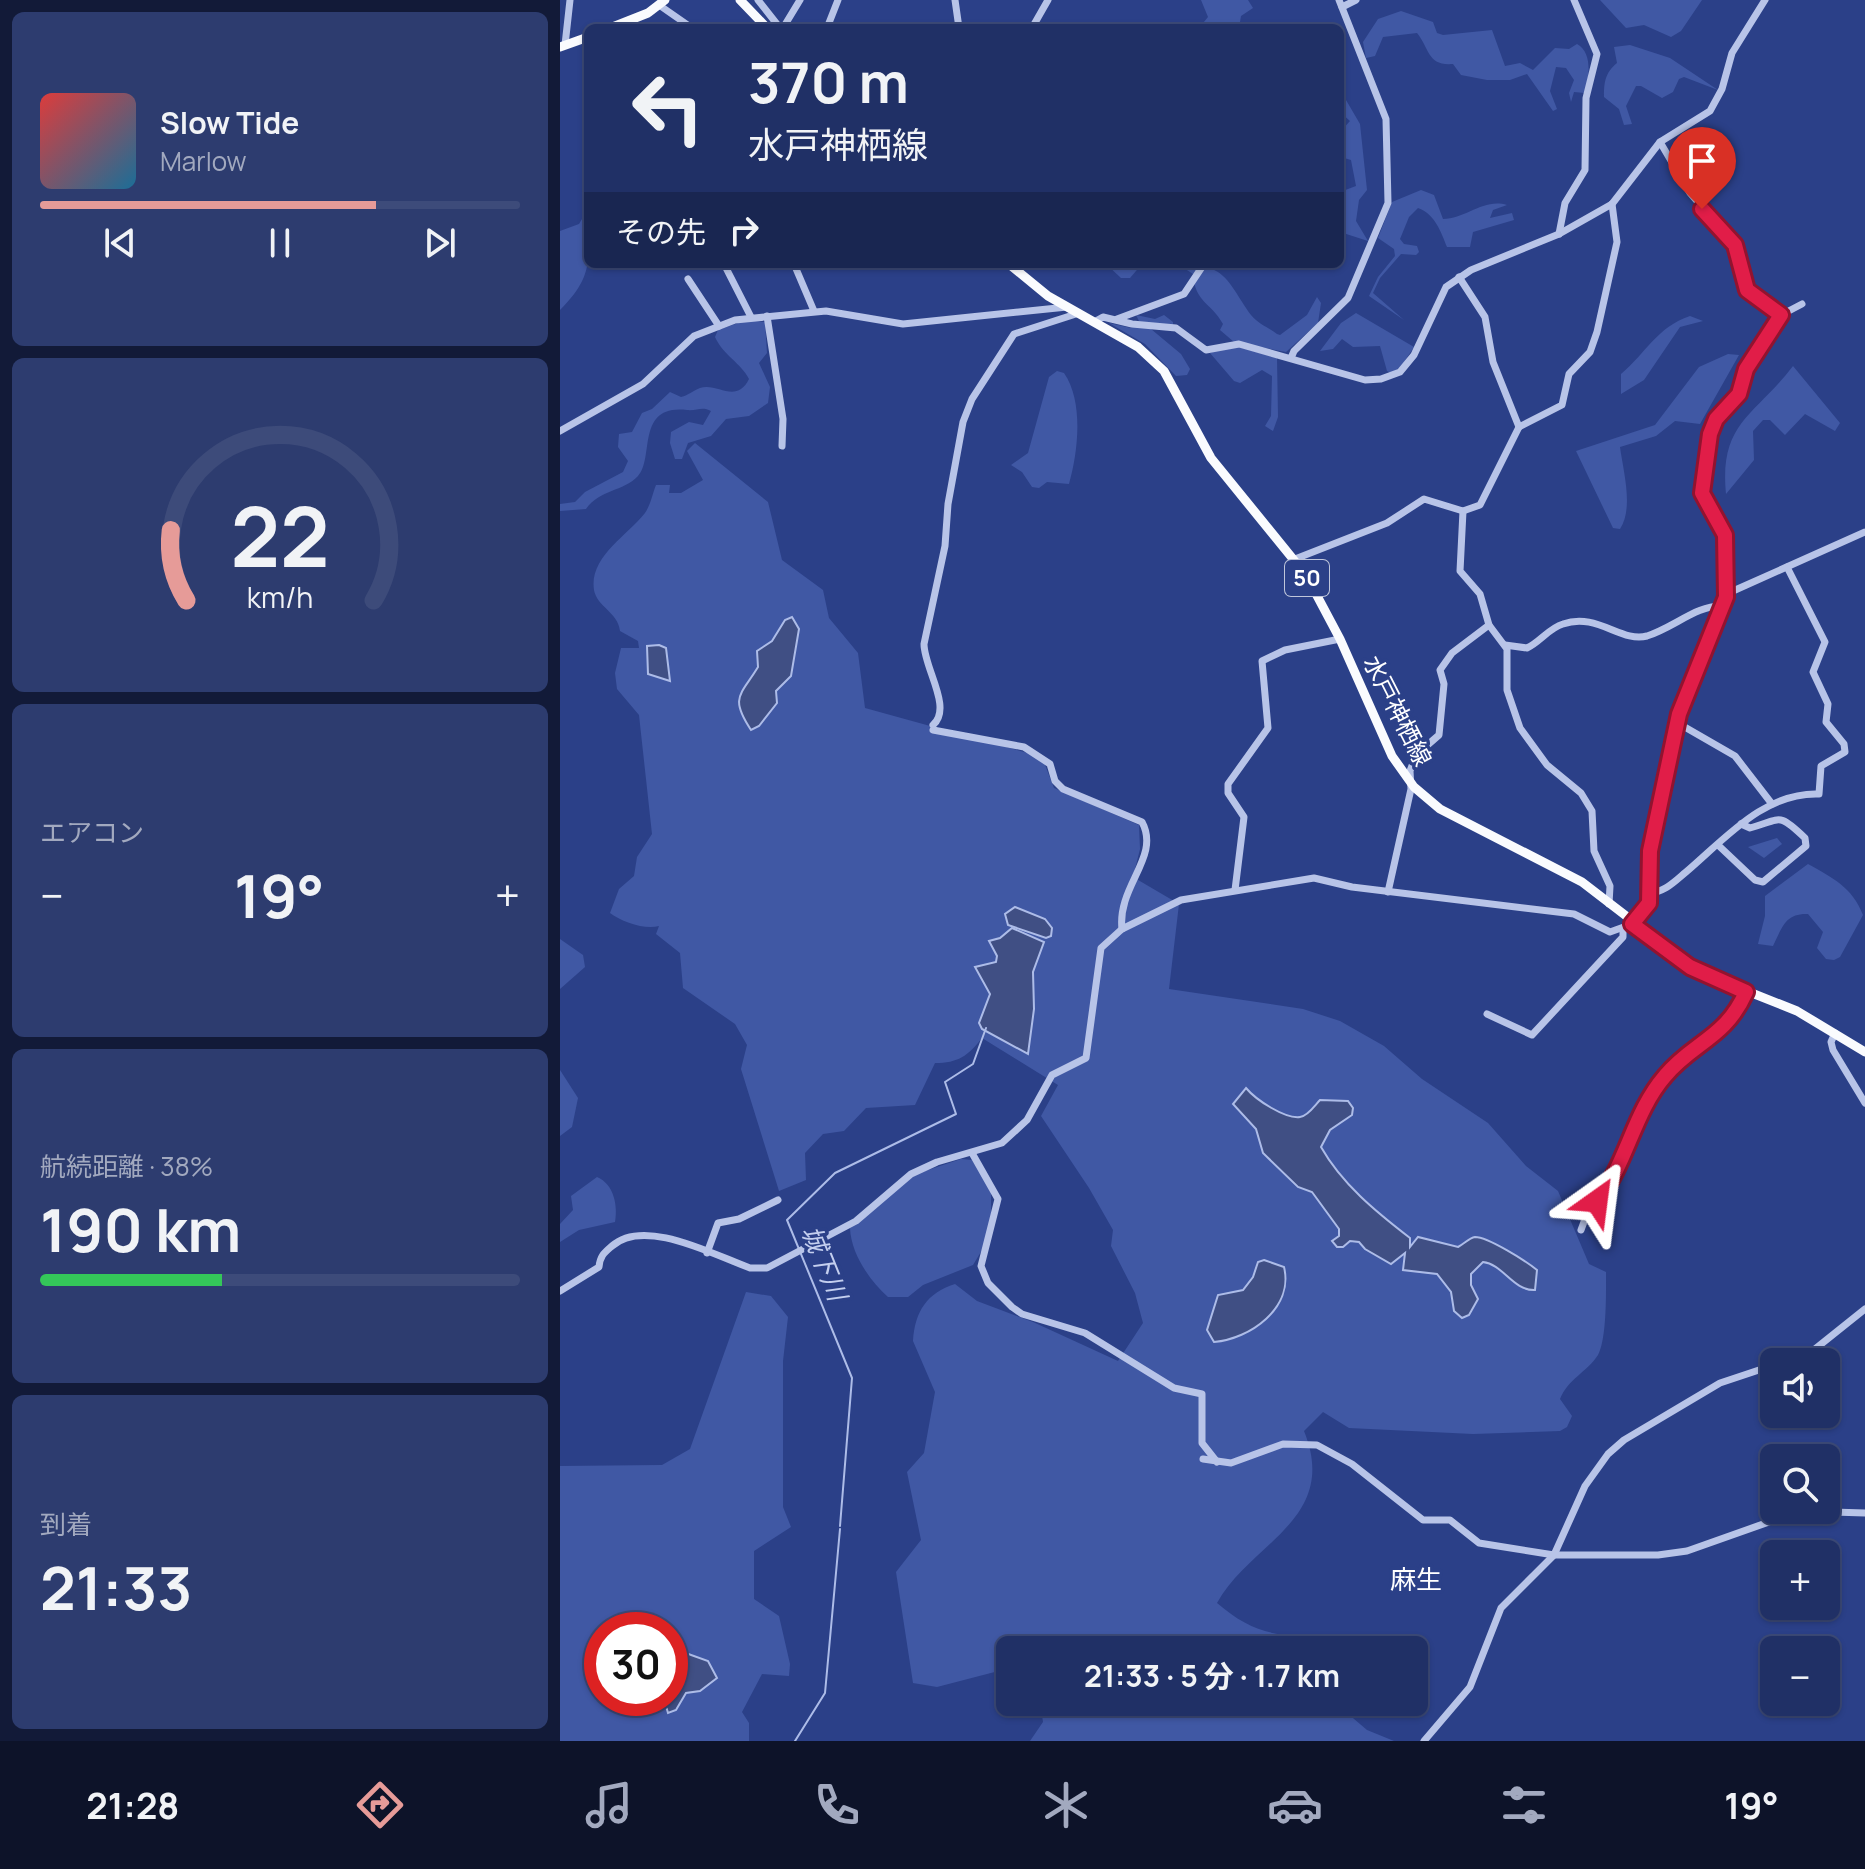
<!DOCTYPE html>
<html lang="ja">
<head>
<meta charset="utf-8">
<style>
  :root { --surface:#203066; --page:#2d3c6f; --text:#f1f3f6; --muted:#a2a9bf; --line:#3d4b7a; --accent:#e69b98 }
  body { margin:0; font-family:Manrope,"Noto Sans JP",sans-serif; background:var(--page); color:var(--text); height:100vh; display:flex; flex-direction:column; font-size:30px; white-space:nowrap }
  * { box-sizing:border-box; margin:0 }
  p { font-size:26px; color:var(--muted) }
  .icon { flex:none; width:44px; height:44px; fill:none; stroke:currentColor; stroke-width:2; stroke-linecap:round; stroke-linejoin:round }
  .map { position:relative; flex:1; overflow:hidden }
  .drawer { display:flex; flex-direction:column; gap:12px; padding:12px; background:#121a38; width:560px }
  .drawer>* { flex:none }
  .banner { position:absolute; left:24px; top:24px; width:760px; height:244px; border-radius:12px; box-shadow:0 2px 6px #0004,0 0 0 2px var(--line); background:#203066; color:var(--text); overflow:hidden }
  .controls { position:absolute; left:1200px; top:1348px; display:grid; gap:16px }
  .controls a { display:grid; place-items:center; width:80px; height:80px; border-radius:12px; background:var(--surface); box-shadow:0 2px 6px #0004,0 0 0 2px var(--line); font-size:40px }
  .speed { position:absolute; left:24px; top:1612px; display:flex; gap:16px; font-size:40px; font-weight:700; text-align:center }
  .speed>* { display:grid; place-content:center; width:104px; height:104px; border-radius:50%; background:var(--surface); box-shadow:0 2px 6px #0004,0 0 0 2px var(--line); line-height:1 }
  .speed .limit { border:12px solid #d22; background:#fff; color:#111 }
  .pin { position:absolute; display:grid; place-items:center; width:68px; height:68px; color:#fff; margin:-82px -34px; border-radius:50% 50% 50% 0; rotate:-45deg; box-shadow:0 0 8px #0007 }
  .pin .icon { rotate:45deg }
  .me { position:absolute; width:88px; margin:-44px; rotate:31deg; stroke-linejoin:round; filter:drop-shadow(0 0 6px #0008) }
  .turn { display:flex; align-items:center; gap:28px; height:168px; padding:0 32px; font-size:36px }
  .turn .icon { width:104px; height:104px; stroke-width:2.5 }
  .turn b { display:block; font-size:56px; line-height:68px }
  .then { display:flex; align-items:center; height:76px; padding:0 32px; background:#0003; gap:16px; font-size:30px }
  .big { font-size:60px; font-weight:700; line-height:1.1 }
  .drawer .tile { flex:1; display:flex; flex-direction:column; justify-content:center; gap:12px; min-width:0; padding:0 28px; border-radius:12px; background:var(--page) }
  .drawer .dial { align-items:center; gap:0 }
  .dial svg { height:208px; overflow:visible; fill:none; stroke:var(--line); stroke-width:7; stroke-linecap:round; text-anchor:middle }
  .dial text { fill:var(--text); stroke:none }
  .song { display:flex; align-items:center; gap:24px }
  .cover { width:96px; height:96px; border-radius:12px; background:linear-gradient(135deg,hsl(0 70% 55%),hsl(200 70% 35%)) }
  .played { height:8px; border-radius:4px; background:linear-gradient(90deg,var(--accent) 70%,var(--line) 70%) }
  .keys { display:flex; justify-content:space-around; direction:ltr }
  .heat { display:flex; justify-content:space-between; align-items:center; font-size:44px; direction:ltr }
  .charge { height:12px; border-radius:6px; background:linear-gradient(90deg,#34c759 38%,var(--line) 0) }
  .trip { position:absolute; left:436px; top:1636px; width:432px; height:80px; border-radius:12px; background:var(--surface); box-shadow:0 2px 6px #0004,0 0 0 2px var(--line); font-weight:700; line-height:80px; text-align:center }
  .dock { display:flex; height:128px; justify-content:space-around; align-items:center; background:#0d1329; color:var(--muted) }
  .dock .icon { width:56px; height:56px }
  .dock .current { color:var(--accent) }
  .dock b { font-size:36px; color:var(--text) }
  main { display:flex; flex:1; min-height:0 }
  .map>svg:first-child { display:block }
</style>
</head>
<body>
<main>
<section class="drawer">
<div class="tile">
<div class="song"><i class="cover"></i><div><b>Slow Tide</b><p>Marlow</p></div></div>
<div class="played"></div>
<div class="keys"><svg class="icon" aria-label="previous" viewBox="0 0 24 24"><path d="M18 5L8 12l10 7zM5 5v14"/></svg><svg class="icon" aria-label="pause" viewBox="0 0 24 24"><path d="M8 5v14M16 5v14"/></svg><svg class="icon" aria-label="next" viewBox="0 0 24 24"><path d="M6 5l10 7-10 7zM19 5v14"/></svg></div>
</div>
<div class="tile dial"><svg viewBox="0 0 100 80">
<path d="M14 69A42 42 0 1 1 86 69"/>
<path d="M14 69A42 42 0 0 1 8 42" stroke="#e69b98"/>
<text x="50" y="56" font-size="32" font-weight="700">22</text>
<text x="50" y="72" font-size="11">km/h</text>
</svg></div>
<div class="tile"><p>エアコン</p>
<div class="heat"><a>−</a><b class="big">19°</b><a>+</a></div>
</div>
<div class="tile"><p>航続距離 · 38%</p><b class="big">190 km</b><div class="charge"></div></div>
<div class="tile"><p>到着</p><b class="big">21:33</b></div>
</section>
<div class="map">
<svg width="1305" height="1741" viewBox="0 0 1305 1741">
  <rect width="100%" height="100%" fill="#2b4088"/>
  <g fill="#4058a4" fill-rule="evenodd">
    <polygon points="641,0 688,0 693,8 681,16 679,28 639,28 648,17"/>
    <polygon points="1040,0 1142,0 1121,31 1111,37 1084,25 1066,28"/>
    <path d="M841 11 873 22 877 33 883 35 932 30 945 66 960 63 973 70 995 48 1009 49 1017 44C1033 53 1029 77 1025 93L1014 92 1011 102 1009 93 1014 80 1006 68 996 67 990 91 997 109 993 111 967 74 950 80H927L901 75 893 64C867 66 870 49 857 33L823 37 815 56 806 58 803 42 818 19Z"/>
    <path d="M1070 45 1110 58 1158 90 1124 77 1119 79 1113 92 1102 98 1081 86H1076L1066 106 1072 124 1064 125 1059 109 1044 97C1044 82 1045 73 1057 63L1054 47Z"/>
    <polygon points="780,76 786,100 800,124 807,190 799,200 796,221 808,241 780,232 780,192 796,186 791,160 784,158 780,132 790,121 780,112"/>
    <path d="M861 190 874 195 883 219C906 219 923 198 947 205L933 210 930 218 952 213 954 220 913 232 910 247H887C881 232 875 214 858 208L849 217 840 239 844 244 857 246 859 252 856 255 841 254 820 278 813 293 844 320 809 296 818 277 835 256 834 249 818 238 832 202Z"/>
    <path d="M28 209C28 257 36 274 0 310V231L19 224Z"/>
    <polygon points="546,264 582,264 570,278 561,278"/>
    <path d="M618 264C666 264 666 279 691 315 698 324 708 327 717 334L720 335 747 315 757 297 761 303 758 323 726 352 674 342 660 330 663 324C651 302 635 303 633 274Z"/>
    <polygon points="796,313 854,347 840,368 831,373 827,371 820,346 793,347 782,339 773,349 760,351 781,323"/>
    <polygon points="576,315 595,319 604,315 613,322 613,325 591,329 621,354 630,369 627,375 616,376 585,344 549,323 571,328 580,323"/>
    <path d="M1130 316 1143 321 1120 327 1084 380 1061 394V374C1086 353 1097 327 1130 316Z"/>
    <path d="M187 320 205 322 207 353 199 363 210 387 208 403 189 416 166 419 151 436 128 443 122 459H115L110 443 111 432 129 422 143 425 151 411C142 406 137 411 127 410 75 404 95 458 78 476 63 492 40 489 26 509L0 511V504L15 502 25 492 63 472 68 461 58 447 59 434 72 432 82 413 92 409 110 392 121 397C129 395 132 391 140 388 157 382 176 405 189 379 181 363 163 355 155 337L158 330Z"/>
    <polygon points="672,345 717,358 718,417 713,431 705,426 711,416 712,376 702,370 680,383 674,381 650,353"/>
    <path d="M1168 354 1179 355 1140 424 1115 421 1096 436 1060 447C1063 470 1074 508 1060 529L1053 528 1016 451 1095 425 1139 367Z"/>
    <path d="M1233 366 1280 423 1275 431 1245 414 1225 435 1210 420H1203L1193 431 1194 460 1166 494C1159 422 1195 416 1233 366Z"/>
    <path d="M497 371 504 373C524 402 518 452 509 484L487 482 479 488 472 487 462 472 451 465 468 453 489 377Z"/>
    <path d="M135 443 208 502 222 560 263 590 269 618 298 653 305 708 482 757 494 788 579 825 580 849 573 877 619 904 609 989 743 1009 780 1021 824 1046 862 1079 928 1123 966 1166 998 1191 1029 1264 1046 1272C1046 1291 1047 1339 1038 1355 1027 1372 1008 1379 1000 1399L1012 1416 1007 1427 1000 1431 913 1434 789 1428 763 1412 744 1431C780 1519 690 1543 657 1603 693 1634 721 1639 768 1634L782 1650H450V1668L377 1687 353 1683 336 1572 361 1540 347 1472 364 1453 375 1392 353 1341C355 1311 367 1293 395 1284L417 1301 473 1322 558 1361 583 1323 575 1293 551 1246 553 1230 529 1188 481 1116 498 1085 422 1038C408 1056 398 1063 375 1063L355 1105 306 1108 284 1131 263 1134 245 1153 246 1180 219 1191 181 1069 187 1045 175 1024 123 988 120 953 96 934 99 926C85 930 62 922 50 913L59 889 74 876 77 857 92 834 79 715 57 689 55 673 61 648H79L78 641 60 631C58 612 37 607 34 590 29 557 67 536 85 513 91 504 92 495 96 485H110L109 493H121L143 480 127 451Z"/>
    <polygon points="1217,838 1222,844 1204,858 1188,847"/>
    <path d="M1248 864C1273 878 1292 887 1303 915L1280 957 1274 960 1266 959 1257 948 1263 932 1248 914C1225 913 1222 928 1213 946L1198 944 1205 916V896Z"/>
    <polygon points="0,939 23,955 25,967 0,989"/>
    <polygon points="0,1070 18,1098 12,1127 0,1136"/>
    <path d="M401 1159 412 1160 431 1191V1214L425 1245 413 1265 363 1285 348 1297H328C310 1281 291 1254 290 1228L356 1174Z"/>
    <path d="M37 1177C54 1184 58 1206 55 1222L19 1230 0 1242V1224L13 1210 11 1196Z"/>
    <path d="M186 1292 211 1296 228 1317 223 1361V1507L231 1527 194 1551V1599L219 1616 230 1664 229 1676 202 1674 182 1712 189 1723V1741H0V1466L102 1465 130 1449ZM42 1630H110V1698H42Z"/>
    <polygon points="480,1702 781,1702 780,1707 807,1730 834,1741 470,1741 483,1722"/>
  </g>
  <g fill="#404f84" stroke="#adbce8" stroke-width="2">
    <path d="M232 617 239 629 231 676 216 691 217 703 199 726 191 730C169 697 181 695 198 667L197 651 212 641 225 620Z"/>
    <polygon points="99,645 106,648 110,681 88,674 87,646"/>
    <polygon points="455,907 485,919 492,928 491,936 486,938 448,925 445,914"/>
    <polygon points="452,928 484,942 473,972 474,1009 468,1054 422,1029 419,1023 430,994 415,967 436,962 437,956 429,941 440,938"/>
    <path d="M686 1088C696 1100 725 1119 740 1117 748 1116 755 1105 760 1100L788 1101 793 1108 792 1115 770 1130 761 1147C782 1184 815 1211 850 1238V1247L858 1237 898 1247C904 1244 909 1238 915 1237 928 1237 966 1261 977 1270L975 1290C953 1291 943 1264 923 1262L911 1274V1285L918 1299 909 1315 902 1318 894 1311 891 1292 877 1274 843 1270 845 1253 831 1264 805 1249 799 1242 790 1241 783 1247H777L772 1241 779 1236V1229L752 1192 738 1187 703 1153 696 1129 673 1104Z"/>
    <path d="M704 1260 724 1267C734 1308 690 1339 654 1342L647 1330 658 1295 683 1290 693 1277 698 1262Z"/>
    <polygon points="120,1651 148,1661 157,1678 140,1691 126,1693 116,1710 108,1713 104,1699 110,1698 110,1654"/>
  </g>
  <g fill="none" stroke-linecap="round" stroke-linejoin="round">
    <g stroke="#adbce8" stroke-width="2">
      <polyline points="280,1526 292,1378 227,1220 275,1173 396,1114 385,1082 413,1064 426,1028"/>
      <polyline points="235,1741 265,1693 280,1529"/>
    </g>
    <g stroke="#b8c4e8" stroke-width="7">
      <polyline points="198,0 220,28"/>
      <polyline points="395,0 399,28"/>
      <polyline points="99,5 132,28"/>
      <polyline points="782,7 796,0"/>
      <polyline points="223,28 240,0"/>
      <polyline points="267,28 278,0"/>
      <polyline points="472,28 488,0"/>
      <polyline points="5,45 10,0"/>
      <polyline points="1100,142 1130,193 1175,245 1187,290 1221,315"/>
      <polyline points="999,234 1005,203 1025,170 1026,98 1037,54 1014,0"/>
      <polyline points="164,264 191,317"/>
      <polyline points="234,264 254,311"/>
      <polyline points="899,277 925,317 933,362 959,427"/>
      <polyline points="128,279 159,326"/>
      <polyline points="207,316 223,419 222,446"/>
      <polyline points="557,319 624,294 644,264"/>
      <polyline points="534,322 543,317 572,324 616,328 646,350 679,344 805,380 821,379 840,372 854,355 886,287 911,270 999,234 1052,204 1100,142 1150,111 1162,89 1172,53 1205,0"/>
      <polyline points="731,358 734,351 788,298 828,203 826,119 779,0"/>
      <polyline points="0,431 83,384 134,336 175,320 266,311 343,324 507,307"/>
      <polyline points="903,511 900,571 920,594 929,625 947,649 947,690 960,728 987,765 1021,793 1032,811 1034,851 1050,886 1049,904"/>
      <polyline points="735,559 827,523 864,499 903,511 920,505 959,427 1002,405 1009,374 1030,352 1037,332 1057,242 1052,204"/>
      <polyline points="1166,596 1165,535 1142,493 1150,434 1156,419 1179,394 1186,369 1221,315 1242,304"/>
      <path d="M945 645 967 648C980 642 989 628 1003 624 1037 612 1061 643 1087 636 1113 628 1137 605 1162 606"/>
      <polyline points="1116,722 1175,756 1212,804"/>
      <path d="M373 725C393 708 364 668 364 644L385 546 388 504 403 422 412 399 454 334 519 313"/>
      <path d="M373 730 464 747 490 764 495 781 503 789 582 822C601 857 557 886 562 929"/>
      <path d="M1158 845 1195 880 1203 882 1246 846 1245 838C1218 812 1222 819 1190 828L1181 824"/>
      <polyline points="675,890 684,817 668,793 668,784 708,728 702,661 725,650 780,639"/>
      <polyline points="828,892 851,789 850,771 856,755 879,735 884,684 880,670 892,653 929,625"/>
      <path d="M1089 893C1105 892 1114 882 1126 872 1165 839 1204 792 1259 794L1261 766 1285 752 1284 744 1266 722 1268 704 1253 672 1265 642 1227 567"/>
      <polyline points="927,1014 972,1035 1063,937 1063,929"/>
      <polyline points="1275,1033 1271,1042 1273,1050 1305,1103"/>
      <polyline points="412,1153 438,1199 421,1266 428,1283 452,1307 462,1314 525,1333 614,1388 642,1394 642,1443 657,1462"/>
      <polyline points="1021,1230 1028,1211 1050,1185 1078,1116 1101,1080 1113,1066 1158,1034 1186,992"/>
      <polyline points="147,1253 158,1223 179,1219 218,1200"/>
      <path d="M0 1291 39 1267C40 1256 44 1253 52 1246 84 1217 154 1255 190 1268H207L296 1221 351 1174 377 1162 442 1143 467 1120 492 1075 526 1058 541 948 562 929 621 900 754 878 792 887 1014 914 1050 932 1072 924 1089 903 1090 851 1115 745 1119 714 1164 600 1173 591 1305 532"/>
      <polyline points="1223,1362 1255,1349 1305,1309"/>
      <polyline points="643,1459 671,1463 723,1444 757,1445 792,1464 863,1520 890,1520 919,1543 994,1555 1098,1555 1127,1551 1240,1511 1305,1513"/>
      <polyline points="864,1741 910,1687 941,1608 994,1555 1025,1486 1048,1454 1064,1440 1160,1383 1214,1365"/>
    </g>
    <g stroke="#fafbfe" stroke-width="9">
      <polyline points="180,0 207,28"/>
      <polyline points="50,28 88,13 105,0"/>
      <polyline points="0,47 28,37"/>
      <polyline points="449,264 488,296 578,347 604,371 651,458 746,575 780,639 832,756 854,787 880,809 1022,882 1139,972 1237,1011 1305,1052"/>
    </g>
  </g>
  <g fill="none" stroke-linecap="round" stroke-linejoin="round">
    <defs>
      <path id="route" d="M1037 1201C1067 1164 1073 1113 1105 1076 1133 1042 1165 1039 1186 992L1130 967 1072 924 1089 903 1090 851 1119 714 1166 597 1165 535 1142 493 1150 434 1156 419 1179 394 1186 369 1221 315 1187 290 1175 245 1142 209"/>
    </defs>
    <use href="#route" stroke="#92132f" stroke-width="20"/>
    <use href="#route" stroke="#e11d48" stroke-width="14"/>
  </g>
  <g text-anchor="middle" stroke-width="7" stroke-linejoin="round" paint-order="stroke">
    <rect fill="#2b4088" stroke="#bfc6db" stroke-width="2" x="725" y="560" width="44" height="36" rx="6"/>
    <g font-size="22" font-weight="bold" fill="#fff">
      <text x="747" y="586">50</text>
    </g>
    <g font-size="24" fill="#fff" stroke="#2b4088">
      <text transform="translate(837 711) rotate(63)" y="8">水戸神栖線</text>
    </g>
    <g font-size="26" font-style="italic" fill="#c4cfef" stroke="#2b4088">
      <text transform="translate(264 1263) rotate(68)" y="9">城下川</text>
    </g>
    <g font-size="26" fill="#fff" stroke="#2b4088">
      <text x="856" y="1589">麻生</text>
    </g>
  </g>
</svg>
<div class="controls">
<a><svg class="icon" aria-label="sound" viewBox="0 0 24 24"><path d="M4 9h4l5-4v14l-5-4H4zM17 9q2 3 0 6"/></svg></a>
<a><svg class="icon" aria-label="search" viewBox="0 0 24 24"><circle cx="10" cy="10" r="6"/><path d="M15 15l6 6"/></svg></a>
<a>+</a>
<a>−</a>
</div>
<div class="speed"><div class="limit">30</div></div>
<div class="pin" style="left:1142px;top:209px;background:#d93025"><svg class="icon" aria-label="arrive" viewBox="0 0 24 24"><path d="M6 21V4h12l-3 4 3 4H6"/></svg></div>
<svg class="me" style="left:1037px;top:1201px" viewBox="-20 -20 40 40"><path d="M0-17L14 15 0 8-14 15z" fill="#e11d48" stroke="#fff" stroke-width="4"/></svg>
<div class="trip">21:33 · 5 分 · 1.7 km</div>
<div class="banner">
<div class="turn"><svg class="icon" aria-label="left" viewBox="0 0 24 24"><path d="M17 20v-9H6M10 6l-5 5 5 5"/></svg><div><b>370 m</b>水戸神栖線</div></div>
<div class="then">その先<svg class="icon" aria-label="right" viewBox="0 0 24 24"><path d="M7 20v-9h11M14 6l5 5-5 5"/></svg></div>
</div>
</div>
</main>
<nav class="dock">
<b>21:28</b>
<svg class="icon current" aria-label="directions" viewBox="0 0 24 24"><path d="M12 3l9 9-9 9-9-9zM9 14v-3h6M13 9l2 2-2 2"/></svg>
<svg class="icon" aria-label="music" viewBox="0 0 24 24"><path d="M9 18V5l10-2v13"/><circle cx="6" cy="18" r="3"/><circle cx="16" cy="16" r="3"/></svg>
<svg class="icon" aria-label="phone" viewBox="0 0 24 24"><path d="M5 4h4l2 5-3 2q2 4 5 5l2-3 5 2v4C11 20 4 13 5 4z"/></svg>
<svg class="icon" aria-label="climate" viewBox="0 0 24 24"><path d="M12 3v18M4 7l16 10M4 17L20 7"/></svg>
<svg class="icon" aria-label="car" viewBox="0 0 24 24"><path d="M5 17H2v-5l4-1 3-4h7l3 4 3 1v5h-3M9 17h6M6 11h13"/><circle cx="7" cy="17" r="2"/><circle cx="17" cy="17" r="2"/></svg>
<svg class="icon" aria-label="filters" viewBox="0 0 24 24"><path d="M4 7h16M4 17h16"/><circle cx="9" cy="7" r="2"/><circle cx="15" cy="17" r="2"/></svg>
<b>19°</b>
</nav>
</body>
</html>
